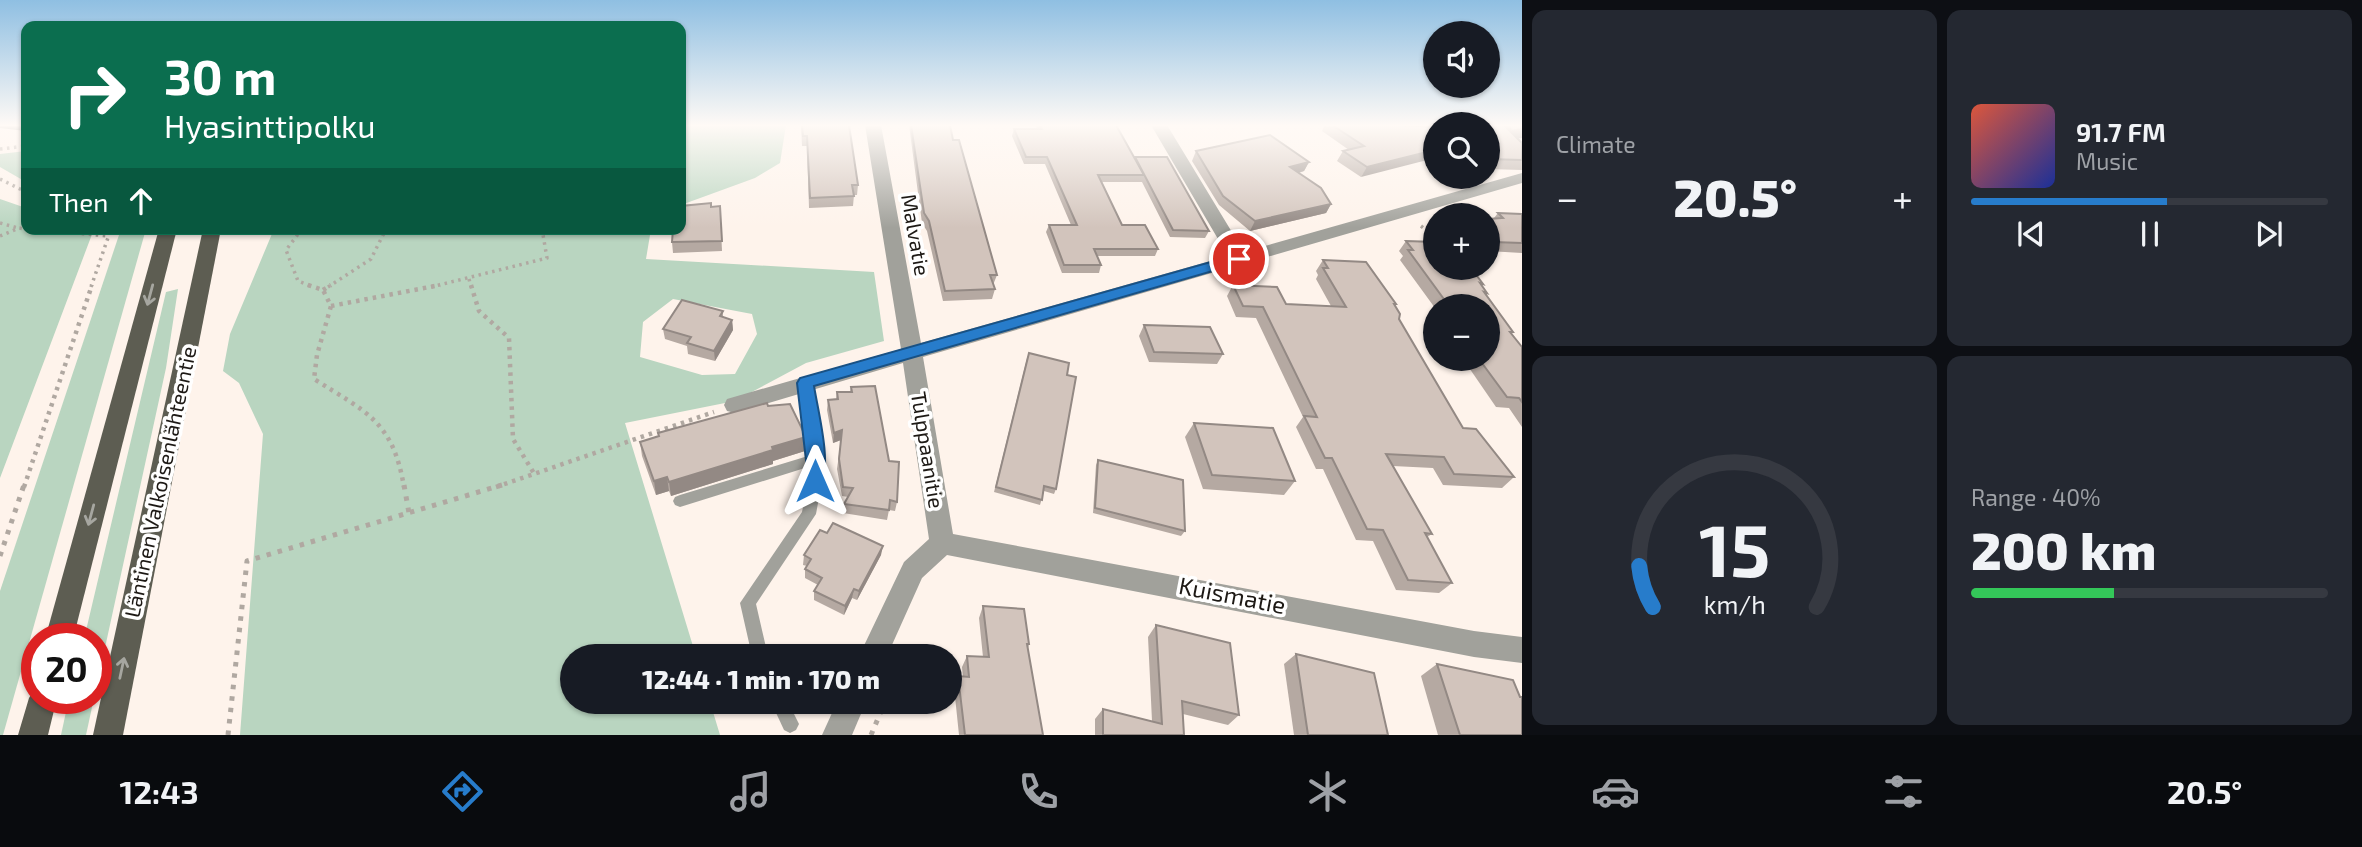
<!DOCTYPE html>
<html lang="en">
<head>
<meta charset="utf-8">
<style>
  :root { --surface:#171b24; --page:#242831; --text:#f1f3f6; --muted:#9ea1a6; --line:#363941; --accent:#277ccb }
  body { margin:0; font-family:"Exo 2",sans-serif; background:var(--page); color:var(--text); height:100vh; display:flex; flex-direction:column; font-size:26px; white-space:nowrap }
  * { box-sizing:border-box; margin:0 }
  p { font-size:23px; color:var(--muted) }
  .icon { flex:none; width:38px; height:38px; fill:none; stroke:currentColor; stroke-width:2; stroke-linecap:round; stroke-linejoin:round }
  .map { position:relative; flex:1; overflow:hidden }
  .sheet { display:flex; flex-direction:column; gap:10px; padding:10px; background:#0d0f14; width:840px }
  .sheet>* { flex:none }
  .guide { position:absolute; left:21px; top:21px; width:665px; height:214px; border-radius:14px; box-shadow:0 2px 5px #0004; background:#0b6e4f; color:#fff; overflow:hidden }
  .buttons { position:absolute; left:1423px; top:21px; display:grid; gap:14px }
  .buttons a { display:grid; place-items:center; width:77px; height:77px; border-radius:50%; background:var(--surface); box-shadow:0 2px 5px #0004; font-size:35px }
  .speed { position:absolute; left:21px; top:623px; display:flex; gap:14px; font-size:35px; font-weight:700; text-align:center }
  .speed>* { display:grid; place-content:center; width:91px; height:91px; border-radius:50%; background:var(--surface); box-shadow:0 2px 5px #0004; line-height:1 }
  .speed .limit { border:10px solid #d22; background:#fff; color:#111 }
  .pin { position:absolute; display:grid; place-items:center; width:60px; height:60px; color:#fff; margin:-30px; border:4px solid #fff; border-radius:50%; box-shadow:0 2px 7px #0007 }
  .me { position:absolute; width:77px; margin:-38px; rotate:0deg; stroke-linejoin:round; filter:drop-shadow(0 0 5px #0008) }
  .turn { display:flex; align-items:center; gap:24px; height:147px; padding:0 28px; font-size:32px }
  .turn .icon { width:91px; height:91px; stroke-width:2.5 }
  .turn b { display:block; font-size:49px; line-height:60px }
  .then { display:flex; align-items:center; height:66px; padding:0 28px; background:#0003; gap:14px; font-size:26px }
  .big { font-size:52px; font-weight:800; line-height:1.1 }
  .sheet .tile { flex:1; display:flex; flex-direction:column; justify-content:center; gap:10px; min-width:0; padding:0 24px; border-radius:14px; background:var(--page) }
  .sheet .dial { align-items:center; gap:0 }
  .dial svg { height:182px; overflow:visible; fill:none; stroke:var(--line); stroke-width:7; stroke-linecap:round; text-anchor:middle }
  .dial text { fill:var(--text); stroke:none }
  .song { display:flex; align-items:center; gap:21px }
  .cover { width:84px; height:84px; border-radius:10px; background:linear-gradient(135deg,hsl(10 70% 55%),hsl(230 70% 35%)) }
  .played { height:7px; border-radius:4px; background:linear-gradient(90deg,var(--accent) 55%,var(--line) 55%) }
  .keys { display:flex; justify-content:space-around; direction:ltr }
  .heat { display:flex; justify-content:space-between; align-items:center; font-size:38px; direction:ltr }
  .charge { height:10px; border-radius:5px; background:linear-gradient(90deg,#34c759 40%,var(--line) 0) }
  .sheet .tiles { flex:1; display:grid; gap:10px; grid-template-columns:repeat(2,1fr) }
  .trip { position:absolute; left:560px; top:644px; width:402px; height:70px; border-radius:35px; background:var(--surface); box-shadow:0 2px 5px #0004; font-weight:800; line-height:70px; text-align:center }
  .tab-bar { display:flex; height:112px; justify-content:space-around; align-items:center; background:#090b0e; color:var(--muted) }
  .tab-bar .icon { width:49px; height:49px }
  .tab-bar .on { color:var(--accent) }
  .tab-bar b { font-size:32px; color:var(--text) }
  main { display:flex; flex:1; min-height:0 }
  .map>svg:first-child { display:block }
</style>
</head>
<body>
<main>
<div class="map">
<svg width="1522" height="735" viewBox="0 0 1522 735">
  <rect width="100%" height="100%" fill="#fef3eb"/>
  <g fill="#b9d5c0" fill-rule="evenodd">
    <polygon points="681,125 786,125 780,163 755,178 681,205"/>
    <polygon points="26,151 26,182 0,167 0,154"/>
    <polygon points="0,199 26,208 26,229 94,229 0,478"/>
    <polygon points="121,229 146,229 3,735 0,735 0,591"/>
    <path d="M274 229H651L646 259 874 272 884 341 806 363 735 401 625 423 696 656H572V702H710L720 735H240L263 434 239 383 223 371 230 334ZM673 299 752 314 757 334 735 374 702 375 640 357 643 322Z"/>
    <polygon points="178,289 166,368 96,689 96,639 84,639 166,292"/>
    <polygon points="69,698 94,698 86,735 61,735"/>
  </g>
  <g fill="none" stroke-linecap="round" stroke-linejoin="round">
    <g stroke="#b0a8a1" stroke-width="3.5" stroke-dasharray="2.5 4.5" stroke-linecap="butt">
      <polyline points="0,149 26,146"/>
      <polyline points="0,179 26,192"/>
      <polyline points="0,223 18,228"/>
      <polyline points="1421,226 1435,237"/>
      <polyline points="26,229 109,236"/>
      <polyline points="302,229 286,250 298,281 313,287"/>
      <polyline points="0,236 19,228 26,229"/>
      <polyline points="469,279 471,287"/>
      <polyline points="91,287 111,229"/>
      <polyline points="328,287 371,259 383,235 391,229"/>
      <polyline points="431,287 547,258 542,229"/>
    </g>
    <g stroke="#b0a8a1" stroke-width="4.5" stroke-dasharray="3.5 5" stroke-linecap="butt">
      <path d="M308 285 323 290 331 306 317 355 314 379C366 412 393 421 404 487"/>
      <polyline points="471,285 479,311 509,338 513,439 535,475"/>
      <polyline points="323,290 331,285"/>
      <polyline points="331,306 440,285"/>
      <polyline points="24,487 92,285"/>
      <polyline points="496,487 714,412"/>
    </g>
    <g stroke="#b0a8a1" stroke-width="5" stroke-dasharray="4.5 7" stroke-linecap="butt">
      <polyline points="404,485 409,513"/>
      <polyline points="0,556 24,485"/>
      <polyline points="228,735 247,561 502,485"/>
      <polyline points="871,735 885,702"/>
    </g>
    <g fill="#a1a19b" fill-rule="evenodd">
      <polygon points="805,377 809,379 811,382 822,449 822,481 816,514 756,604 768,656 752,656 740,603 802,512 808,481 808,467 680,507 675,505 673,501 675,497 680,495 808,456 799,382 801,379"/>
      <polygon points="771,702 788,702 799,724 796,730 790,733 784,730"/>
    </g>
    <g fill="#a1a19b" fill-rule="evenodd">
      <polygon points="865,125 881,125 921,343 1228,256 1151,125 1167,125 1244,252 1522,173 1522,183 923,357 953,534 1474,631 1522,637 1522,663 1474,657 947,555 922,578 887,656 859,656 904,562 929,539 903,363 735,413 727,411 724,405 727,399 901,349"/>
      <polygon points="837,702 866,702 852,735 822,735"/>
    </g>
    <g fill="#5d5d52" fill-rule="evenodd">
      <polygon points="159,229 177,229 73,639 45,639"/>
      <polygon points="203,229 221,229 123,735 93,735"/>
      <polygon points="37,686 37,698 57,698 48,735 18,735 29,698"/>
    </g>
    <polygon fill="#454539" fill-rule="evenodd" points="0,125 26,125 26,131 0,128"/>
  </g>
  <g fill="#b5a9a2">
    <polygon points="801,125 849,125 858,185 857,195 854,195 853,206 809,208 807,146 802,146"/>
    <polygon points="909,125 950,125 953,140 997,275 993,285 995,289 992,299 943,301 927,231 922,223"/>
    <polygon points="1035,125 1116,125 1134,158 1209,231 1205,238 1170,237 1142,182 1102,182 1122,225 1158,249 1155,256 1097,256 1101,265 1099,273 1062,273 1046,232 1049,225 1071,225 1045,164 1024,164 1012,136 1014,129 1037,129"/>
    <polygon points="1325,125 1398,125 1361,177 1337,161 1343,151 1349,150 1322,131"/>
    <polygon points="1488,125 1522,125 1518,139 1522,143 1522,170 1488,169"/>
    <polygon points="1196,151 1309,162 1304,171 1299,173 1331,204 1326,213 1250,231 1219,205 1192,161"/>
    <polygon points="720,206 722,251 673,253 672,242 711,207"/>
    <polygon points="1498,213 1522,214 1522,253 1488,251 1488,218 1494,218"/>
    <polygon points="1406,241 1483,284 1482,285 1487,293 1486,294 1513,332 1512,334 1522,347 1522,427 1509,408 1496,407 1463,359 1488,359 1488,306 1435,306 1435,308 1400,260 1403,256 1399,251"/>
    <polygon points="1323,260 1396,304 1395,306 1399,319 1463,428 1514,477 1502,488 1443,485 1433,468 1393,466 1432,534 1427,537 1452,583 1439,593 1396,590 1373,541 1356,540 1323,469 1316,469 1296,427 1303,417 1256,318 1236,317 1227,296 1233,285 1286,304 1331,306 1316,279 1318,275 1316,271"/>
    <polygon points="723,311 723,317 732,320 733,330 715,361 688,354 687,346 665,339 663,329"/>
    <polygon points="1144,325 1223,354 1217,364 1149,362 1139,336"/>
    <polygon points="1027,358 1067,375 1056,489 1054,494 1044,491 1040,505 994,492"/>
    <polygon points="851,387 897,502 895,511 889,510 887,520 843,513 844,504 848,497 842,496 837,469 841,440 833,443 827,410 828,400 836,399 837,392 850,392"/>
    <polygon points="768,406 805,451 773,461 773,464 671,496 669,491 656,495 642,456 640,442"/>
    <polygon points="1194,423 1295,481 1284,495 1203,489 1185,437"/>
    <polygon points="1098,460 1185,531 1181,536 1093,513 1096,465"/>
    <polygon points="827,533 881,555 857,600 852,598 844,615 814,600 814,591 818,585 805,578 805,569 807,566 803,565 804,555"/>
    <polygon points="983,606 1029,644 1028,648 1043,735 959,735 954,687 958,676 963,677 962,667 967,656 983,657 979,618"/>
    <polygon points="1156,625 1239,715 1228,725 1183,714 1184,735 1095,735 1095,719 1103,709 1152,721 1148,637"/>
    <polygon points="1296,654 1388,735 1294,735 1284,664"/>
    <polygon points="1437,664 1520,697 1522,735 1438,735 1421,676"/>
  </g>
  <g fill="#938984">
    <polygon points="1522,129 1522,138 1503,141 1511,131"/>
    <polygon points="1435,150 1435,158 1361,177 1367,167"/>
    <polygon points="1309,162 1304,171 1285,176 1290,167"/>
    <polygon points="1331,204 1326,213 1250,231 1255,221"/>
    <polygon points="732,320 733,330 715,361 714,351"/>
    <polygon points="842,430 841,440 833,443 834,433"/>
    <polygon points="806,437 805,451 773,461 773,464 671,496 669,482 772,447"/>
    <polygon points="667,477 669,491 656,495 654,481"/>
    <polygon points="883,546 881,555 857,600 859,591"/>
    <polygon points="854,589 852,598 844,615 845,606"/>
  </g>
  <g fill="#d2c4bc" stroke="#938984" stroke-width="2">
    <polygon points="802,125 849,125 858,185 852,185 854,196 810,198 807,136 803,136"/>
    <polygon points="911,125 950,125 953,140 959,140 997,275 990,275 995,289 945,291 929,221 924,213"/>
    <polygon points="1040,125 1116,125 1144,175 1098,175 1122,225 1145,225 1158,249 1094,249 1101,265 1064,265 1049,225 1077,225 1047,157 1026,157 1014,129 1042,129"/>
    <polygon points="1332,125 1398,125 1435,127 1435,150 1367,167 1343,151 1364,146"/>
    <polygon points="1488,125 1504,125 1522,143 1522,160 1488,159"/>
    <polygon points="1509,125 1522,125 1522,129 1511,131"/>
    <polygon points="1270,135 1309,162 1290,167 1321,188 1331,204 1255,221 1223,196 1196,151"/>
    <polygon points="1135,157 1167,157 1209,231 1173,230"/>
    <polygon points="711,203 711,207 720,206 722,241 672,242 673,229 681,229 681,206"/>
    <polygon points="1498,213 1522,214 1522,243 1493,242 1488,235 1488,219 1503,218"/>
    <polygon points="1406,241 1435,242 1435,268 1471,268 1483,284 1480,283 1487,293 1484,292 1513,332 1510,332 1522,347 1522,402 1519,398 1507,397 1479,359 1488,359 1488,306 1449,306 1408,250 1413,250"/>
    <polygon points="1323,260 1366,262 1396,304 1394,304 1400,314 1399,319 1463,428 1476,429 1514,477 1454,474 1444,457 1386,454 1432,534 1425,533 1452,583 1408,580 1383,530 1367,529 1332,458 1325,458 1304,416 1317,417 1263,307 1243,306 1233,285 1277,287 1286,304 1346,307 1323,268 1328,268"/>
    <polygon points="682,300 723,311 720,316 732,320 714,351 687,343 691,337 663,329"/>
    <polygon points="1144,325 1210,327 1223,354 1154,352"/>
    <polygon points="1029,353 1069,363 1067,375 1076,377 1056,489 1044,486 1042,500 996,487"/>
    <polygon points="875,386 889,461 899,462 897,502 890,500 889,510 844,504 853,488 843,487 839,459 842,430 834,433 828,400 838,399 837,392 852,392 851,387"/>
    <polygon points="767,403 768,406 790,404 806,437 772,447 773,450 669,482 667,477 654,481 640,442 659,436 658,433"/>
    <polygon points="1194,423 1273,428 1295,481 1212,475"/>
    <polygon points="1098,460 1183,480 1185,531 1095,508"/>
    <polygon points="833,523 883,546 859,591 854,589 845,606 814,591 822,578 805,569 811,559 804,555 820,530 827,533"/>
    <polygon points="983,606 1024,609 1029,644 1027,644 1043,735 965,735 958,676 969,677 967,656 989,657"/>
    <polygon points="1156,625 1230,643 1239,715 1182,701 1184,735 1103,735 1103,709 1162,724"/>
    <polygon points="1296,654 1374,673 1388,735 1308,735"/>
    <polygon points="1437,664 1513,680 1520,697 1522,697 1522,735 1460,735"/>
  </g>
  <defs><path id="oneway-shaft" d="M-6 0H5M1.5-3L5.5 0L1.5 3" fill="none" stroke-width="1.6" stroke-linecap="round" stroke-linejoin="round" transform="scale(1.75)"/></defs>
  <g stroke="#a6a6a0">
    <use href="#oneway-shaft" transform="translate(150 295) rotate(105)"/>
    <use href="#oneway-shaft" transform="translate(91 515) rotate(105)"/>
    <use href="#oneway-shaft" transform="translate(122 668) rotate(-78)"/>
  </g>
  <linearGradient id="sky" x2="0" y2="1"><stop stop-color="#8fbfe2"/><stop offset="0.55" stop-color="#fffaf6"/><stop offset="1" stop-color="#fffaf6" stop-opacity="0"/></linearGradient>
  <rect width="1522" height="228" fill="url(#sky)"/>
  <path fill="#277ccb" stroke="#195184" stroke-width="2" d="M1239 254 1244 256V262L814 386C818 411 832 464 821 486H809L797 383 800 378Z"/>
  <g text-anchor="middle" stroke-width="7" stroke-linejoin="round" paint-order="stroke">
    <g font-size="21" fill="#1d1915" stroke="#fff">
      <text transform="translate(915 235) rotate(80)" y="7">Malvatie</text>
      <text transform="translate(927 450) rotate(81)" y="7">Tulppaanitie</text>
      <text transform="translate(161 482) rotate(-78)" y="7">Läntinen Valkoisenlähteentie</text>
    </g>
    <g font-size="24" fill="#1d1915" stroke="#fff">
      <text transform="translate(1232 596) rotate(11)" y="8">Kuismatie</text>
    </g>
  </g>
</svg>
<div class="buttons">
<a><svg class="icon" aria-label="sound" viewBox="0 0 24 24"><path d="M4 9h4l5-4v14l-5-4H4zM17 9q2 3 0 6"/></svg></a>
<a><svg class="icon" aria-label="search" viewBox="0 0 24 24"><circle cx="10" cy="10" r="6"/><path d="M15 15l6 6"/></svg></a>
<a>+</a>
<a>−</a>
</div>
<div class="speed"><div class="limit">20</div></div>
<div class="pin" style="left:1239px;top:259px;background:#d93025"><svg class="icon" aria-label="arrive" viewBox="0 0 24 24"><path d="M6 21V4h12l-3 4 3 4H6"/></svg></div>
<svg class="me" style="left:815px;top:481px" viewBox="-20 -20 40 40"><path d="M0-17L14 15 0 8-14 15z" fill="#277ccb" stroke="#fff" stroke-width="4"/></svg>
<div class="trip">12:44 · 1 min · 170 m</div>
<div class="guide">
<div class="turn"><svg class="icon" aria-label="right" viewBox="0 0 24 24"><path d="M7 20v-9h11M14 6l5 5-5 5"/></svg><div><b>30 m</b>Hyasinttipolku</div></div>
<div class="then">Then<svg class="icon" aria-label="ahead" viewBox="0 0 24 24"><path d="M12 20V5M6 11l6-6 6 6"/></svg></div>
</div>
</div>
<section class="sheet">
<div class="tiles">
<div class="tile"><p>Climate</p>
<div class="heat"><a>−</a><b class="big">20.5°</b><a>+</a></div>
</div>
<div class="tile">
<div class="song"><i class="cover"></i><div><b>91.7 FM</b><p>Music</p></div></div>
<div class="played"></div>
<div class="keys"><svg class="icon" aria-label="previous" viewBox="0 0 24 24"><path d="M18 5L8 12l10 7zM5 5v14"/></svg><svg class="icon" aria-label="pause" viewBox="0 0 24 24"><path d="M8 5v14M16 5v14"/></svg><svg class="icon" aria-label="next" viewBox="0 0 24 24"><path d="M6 5l10 7-10 7zM19 5v14"/></svg></div>
</div>
<div class="tile dial"><svg viewBox="0 0 100 80">
<path d="M14 69A42 42 0 1 1 86 69"/>
<path d="M14 69A42 42 0 0 1 8 51" stroke="#277ccb"/>
<text x="50" y="56" font-size="32" font-weight="700">15</text>
<text x="50" y="72" font-size="11">km/h</text>
</svg></div>
<div class="tile"><p>Range · 40%</p><b class="big">200 km</b><div class="charge"></div></div>
</div>
</section>
</main>
<nav class="tab-bar">
<b>12:43</b>
<svg class="icon on" aria-label="directions" viewBox="0 0 24 24"><path d="M12 3l9 9-9 9-9-9zM9 14v-3h6M13 9l2 2-2 2"/></svg>
<svg class="icon" aria-label="music" viewBox="0 0 24 24"><path d="M9 18V5l10-2v13"/><circle cx="6" cy="18" r="3"/><circle cx="16" cy="16" r="3"/></svg>
<svg class="icon" aria-label="phone" viewBox="0 0 24 24"><path d="M5 4h4l2 5-3 2q2 4 5 5l2-3 5 2v4C11 20 4 13 5 4z"/></svg>
<svg class="icon" aria-label="climate" viewBox="0 0 24 24"><path d="M12 3v18M4 7l16 10M4 17L20 7"/></svg>
<svg class="icon" aria-label="car" viewBox="0 0 24 24"><path d="M5 17H2v-5l4-1 3-4h7l3 4 3 1v5h-3M9 17h6M6 11h13"/><circle cx="7" cy="17" r="2"/><circle cx="17" cy="17" r="2"/></svg>
<svg class="icon" aria-label="filters" viewBox="0 0 24 24"><path d="M4 7h16M4 17h16"/><circle cx="9" cy="7" r="2"/><circle cx="15" cy="17" r="2"/></svg>
<b>20.5°</b>
</nav>
</body>
</html>
